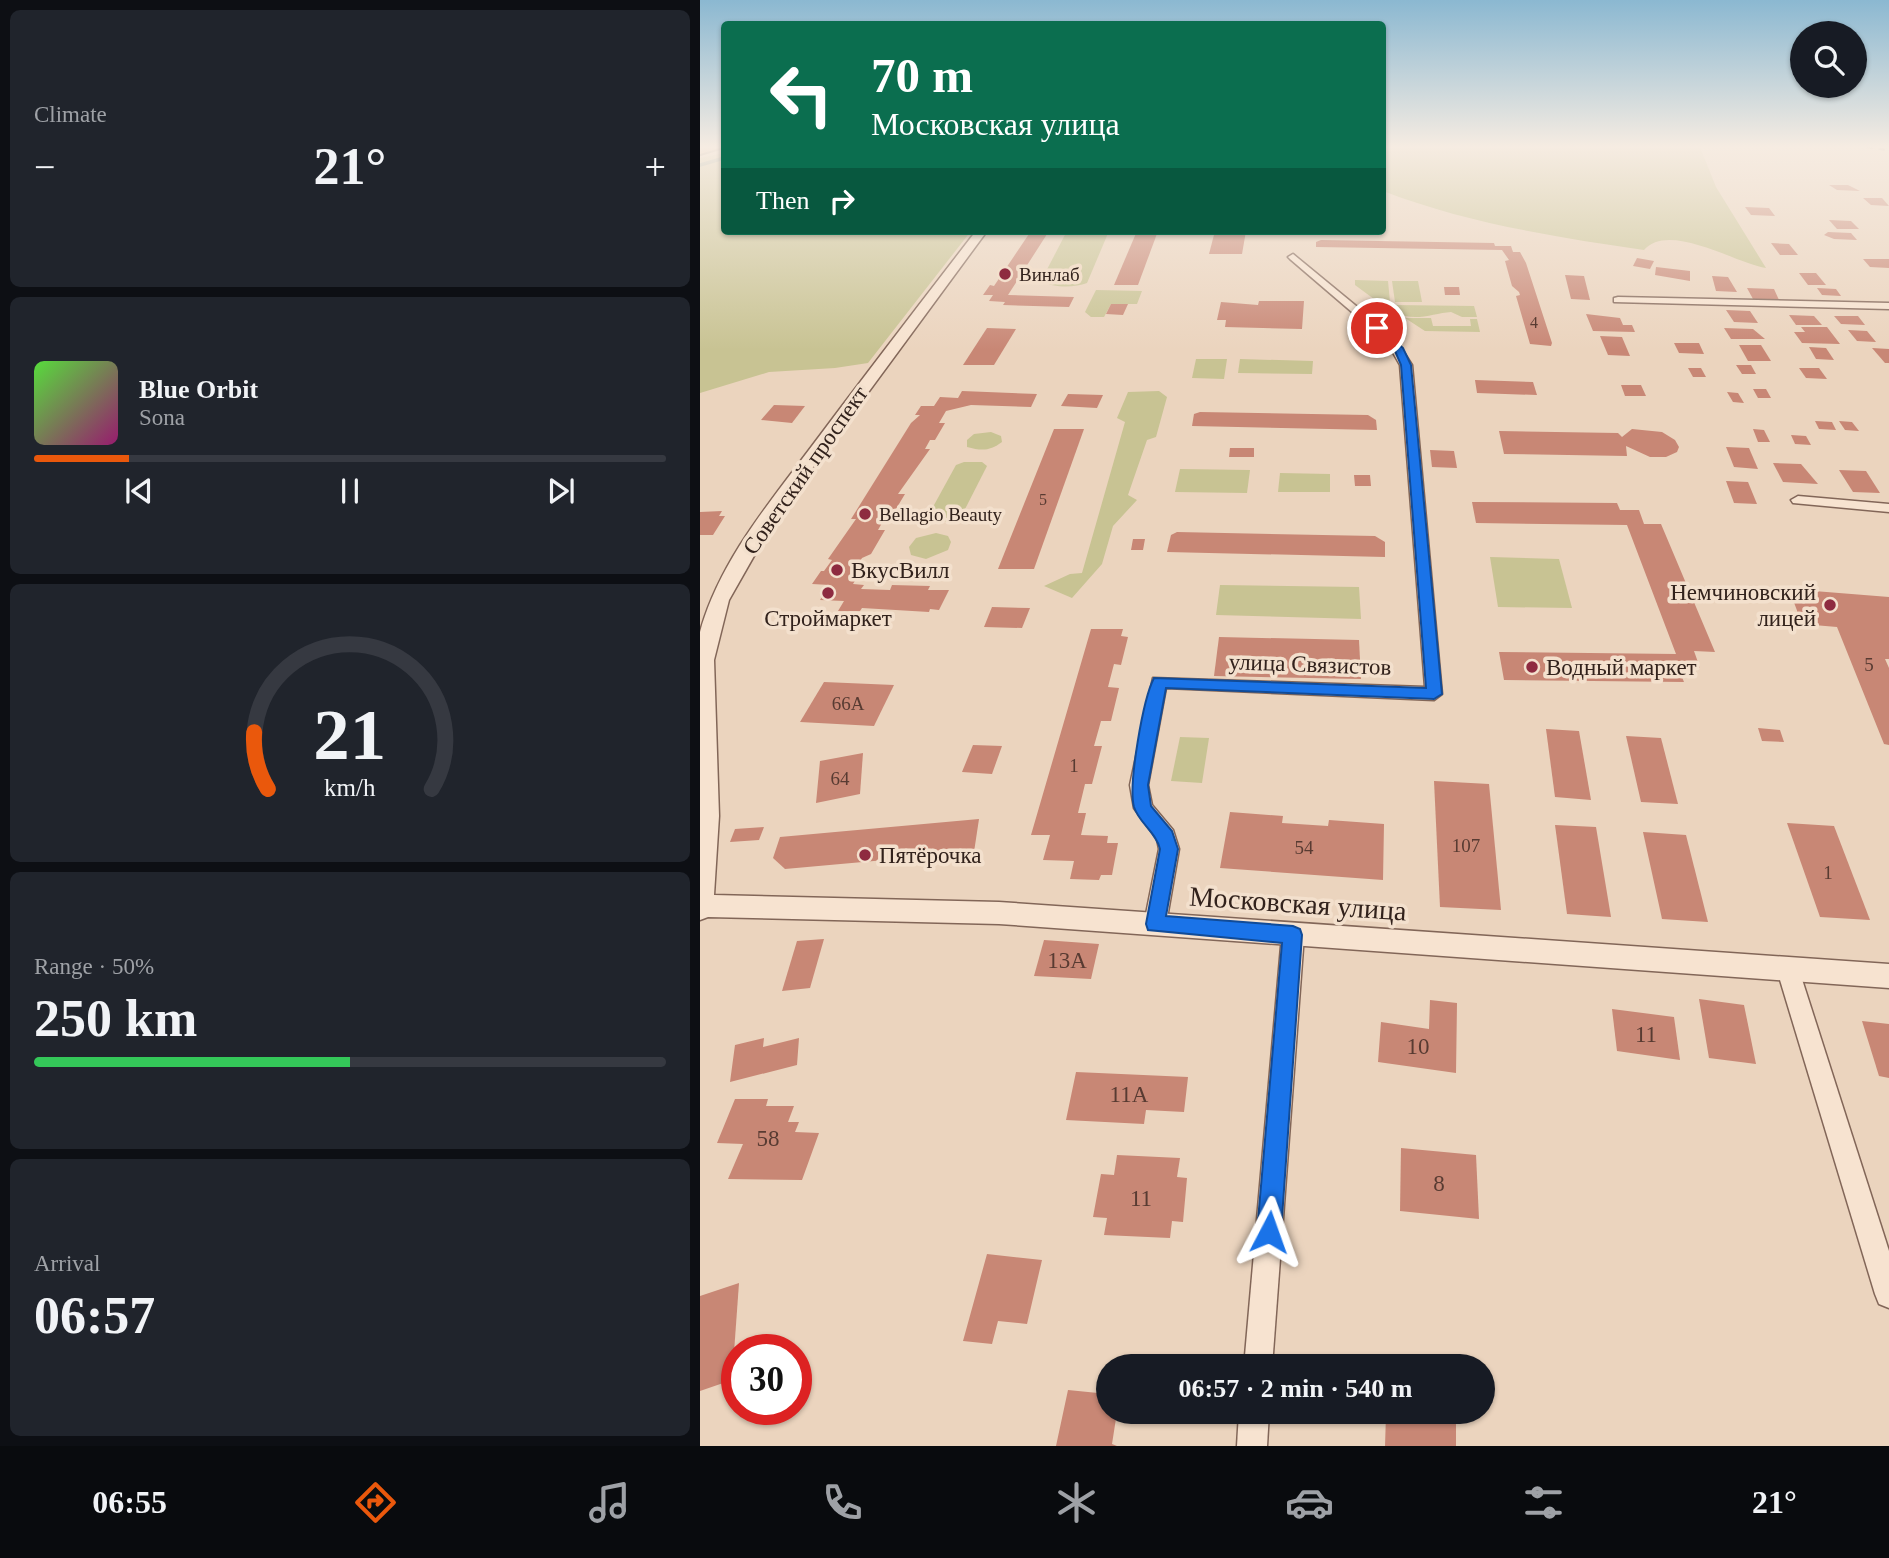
<!DOCTYPE html>
<html lang="en">
<head>
<meta charset="utf-8">
<style>
  :root { --surface:#171b24; --page:#20242c; --text:#f1f3f6; --muted:#9ea1a6; --line:#363941; --accent:#ea580c }
  body { margin:0; font-family:"Times New Roman",serif; background:var(--page); color:var(--text); height:100vh; display:flex; flex-direction:column; font-size:26px; white-space:nowrap }
  * { box-sizing:border-box; margin:0 }
  p { font-size:23px; color:var(--muted) }
  .icon { flex:none; width:38px; height:38px; fill:none; stroke:currentColor; stroke-width:2; stroke-linecap:round; stroke-linejoin:round }
  .map { position:relative; flex:1; overflow:hidden }
  .details { display:flex; flex-direction:column; gap:10px; padding:10px; background:#0d0f14; width:700px }
  .details>* { flex:none }
  .banner { position:absolute; left:21px; top:21px; width:665px; height:214px; border-radius:7px; box-shadow:0 2px 5px #0004; background:#0b6e4f; color:#fff; overflow:hidden }
  .tools { position:absolute; left:1090px; top:21px; display:grid; gap:14px }
  .tools a { display:grid; place-items:center; width:77px; height:77px; border-radius:50%; background:var(--surface); box-shadow:0 2px 5px #0004; font-size:35px }
  .speed { position:absolute; left:21px; top:1334px; display:flex; gap:14px; font-size:35px; font-weight:700; text-align:center }
  .speed>* { display:grid; place-content:center; width:91px; height:91px; border-radius:50%; background:var(--surface); box-shadow:0 2px 5px #0004; line-height:1 }
  .speed .limit { border:10px solid #d22; background:#fff; color:#111 }
  .pin { position:absolute; display:grid; place-items:center; width:60px; height:60px; color:#fff; margin:-30px; border:4px solid #fff; border-radius:50%; box-shadow:0 2px 7px #0007 }
  .me { position:absolute; width:77px; margin:-38px; rotate:4deg; stroke-linejoin:round; filter:drop-shadow(0 0 5px #0008) }
  .turn { display:flex; align-items:center; gap:24px; height:147px; padding:0 35px; font-size:32px }
  .turn .icon { width:91px; height:91px; stroke-width:2.5 }
  .turn b { display:block; font-size:49px; line-height:60px }
  .then { display:flex; align-items:center; height:66px; padding:0 35px; background:#0003; gap:14px; font-size:26px }
  .big { font-size:52px; font-weight:600; line-height:1.1 }
  .details .card { flex:1; display:flex; flex-direction:column; justify-content:center; gap:10px; min-width:0; padding:0 24px; border-radius:10px; background:var(--page) }
  .details .dial { align-items:center; gap:0 }
  .dial svg { height:182px; overflow:visible; fill:none; stroke:var(--line); stroke-width:7; stroke-linecap:round; text-anchor:middle }
  .dial text { fill:var(--text); stroke:none }
  .song { display:flex; align-items:center; gap:21px }
  .cover { width:84px; height:84px; border-radius:10px; background:linear-gradient(135deg,hsl(110 70% 55%),hsl(320 70% 35%)) }
  .played { height:7px; border-radius:4px; background:linear-gradient(90deg,var(--accent) 15%,var(--line) 15%) }
  .keys { display:flex; justify-content:space-around; direction:ltr }
  .heat { display:flex; justify-content:space-between; align-items:center; font-size:38px; direction:ltr }
  .charge { height:10px; border-radius:5px; background:linear-gradient(90deg,#34c759 50%,var(--line) 0) }
  .trip { position:absolute; left:396px; top:1354px; width:399px; height:70px; border-radius:35px; background:var(--surface); box-shadow:0 2px 5px #0004; font-weight:600; line-height:70px; text-align:center }
  .menu { display:flex; height:112px; justify-content:space-around; align-items:center; background:#090b0e; color:var(--muted) }
  .menu .icon { width:49px; height:49px }
  .menu .current { color:var(--accent) }
  .menu b { font-size:32px; color:var(--text) }
  main { display:flex; flex:1; min-height:0 }
  .map>svg:first-child { display:block }
</style>
</head>
<body>
<main>
<section class="details">
<div class="card"><p>Climate</p>
<div class="heat"><a>−</a><b class="big">21°</b><a>+</a></div>
</div>
<div class="card">
<div class="song"><i class="cover"></i><div><b>Blue Orbit</b><p>Sona</p></div></div>
<div class="played"></div>
<div class="keys"><svg class="icon" aria-label="previous" viewBox="0 0 24 24"><path d="M18 5L8 12l10 7zM5 5v14"/></svg><svg class="icon" aria-label="pause" viewBox="0 0 24 24"><path d="M8 5v14M16 5v14"/></svg><svg class="icon" aria-label="next" viewBox="0 0 24 24"><path d="M6 5l10 7-10 7zM19 5v14"/></svg></div>
</div>
<div class="card dial"><svg viewBox="0 0 100 80">
<path d="M14 69A42 42 0 1 1 86 69"/>
<path d="M14 69A42 42 0 0 1 8 44" stroke="#ea580c"/>
<text x="50" y="56" font-size="32" font-weight="700">21</text>
<text x="50" y="72" font-size="11">km/h</text>
</svg></div>
<div class="card"><p>Range · 50%</p><b class="big">250 km</b><div class="charge"></div></div>
<div class="card"><p>Arrival</p><b class="big">06:57</b></div>
</section>
<div class="map">
<svg width="1189" height="1446" viewBox="0 0 1189 1446">
  <rect width="100%" height="100%" fill="#ebd4be"/>
  <g fill="#c8c393">
    <path d="M1000 147 1016 187 1066 268C1037 264 969 221 944 250 855 237 766 223 683 191V147Z"/>
    <polygon points="24,153 24,231 271,231 168,363 135,368 69,372 0,393 0,158"/>
    <path d="M367 231H409L387 283C374 288 354 288 341 281Z"/>
    <polygon points="655,280 688,281 690,302 678,302 655,285"/>
    <polygon points="692,281 718,281 722,302 695,302"/>
    <polygon points="396,290 442,291 437,304 411,304 404,317 391,317 385,312"/>
    <path d="M695 305 774 306 777 317H762L751 312C734 313 713 323 696 312Z"/>
    <polygon points="705,318 731,318 733,326 771,326 770,319 777,319 780,332 725,331"/>
    <polygon points="496,359 527,359 524,379 492,378"/>
    <polygon points="540,359 613,361 612,374 538,373"/>
    <polygon points="459,391 467,397 456,437 447,440 428,495 437,500 413,526 402,564 372,598 344,586 370,574 382,573 425,422 417,418 428,392"/>
    <path d="M291 432 301 436 302 442C290 451 282 451 267 447V440L274 434Z"/>
    <polygon points="264,462 282,462 287,466 261,517 251,522 234,522 228,516 256,465"/>
    <polygon points="480,469 550,470 547,493 475,492"/>
    <polygon points="580,473 630,474 630,492 578,492"/>
    <polygon points="236,533 248,536 251,542 248,550 226,559 211,555 209,547 216,538"/>
    <polygon points="790,557 859,559 872,608 798,607"/>
    <polygon points="520,585 659,587 661,619 516,615"/>
    <polygon points="480,737 509,738 502,783 471,781"/>
  </g>
  <g fill="none" stroke-linecap="round" stroke-linejoin="round">
    <polyline stroke="#69897b" stroke-width="3.5" points="0,165 24,158"/>
  </g>
  <g fill="#c88775">
    <polygon points="1129,185 1148,185 1160,191 1137,190"/>
    <polygon points="1163,198 1182,198 1189,206 1171,205"/>
    <polygon points="1045,207 1069,208 1075,216 1051,215"/>
    <polygon points="1129,220 1151,221 1159,229 1137,229"/>
    <polygon points="331,231 349,231 308,295 374,297 369,307 303,305 305,302 289,301 293,295 283,295 290,285 294,286"/>
    <polygon points="437,231 458,231 438,285 414,285"/>
    <polygon points="515,231 546,231 542,254 509,254"/>
    <polygon points="1128,232 1151,233 1157,240 1134,239 1124,235"/>
    <polygon points="621,240 794,243 795,246 811,246 813,252 820,252 826,263 852,343 851,346 830,344 816,296 820,295 819,292 812,286 805,261 809,260 802,250 616,247 616,242"/>
    <polygon points="1071,243 1089,244 1098,255 1080,255"/>
    <polygon points="937,258 954,261 950,269 933,266"/>
    <polygon points="1163,259 1189,259 1189,268 1170,267"/>
    <polygon points="956,267 990,271 990,281 955,275"/>
    <polygon points="1099,273 1116,273 1126,285 1108,285"/>
    <polygon points="865,275 884,276 890,300 871,299"/>
    <polygon points="1012,276 1028,277 1037,292 1016,291"/>
    <polygon points="744,287 759,287 760,295 745,295"/>
    <polygon points="1047,288 1074,289 1079,300 1053,299"/>
    <polygon points="1117,288 1136,289 1141,296 1122,295"/>
    <polygon points="559,301 604,301 602,329 525,327 526,320 517,320 521,302 558,305"/>
    <polygon points="411,304 428,304 423,315 406,314"/>
    <polygon points="1026,310 1050,311 1058,323 1034,322"/>
    <polygon points="886,314 920,318 923,325 932,325 935,332 893,331"/>
    <polygon points="1089,315 1114,316 1122,325 1096,325"/>
    <polygon points="1134,316 1158,316 1165,325 1141,324"/>
    <polygon points="1101,327 1127,327 1140,344 1102,343 1094,332 1105,332"/>
    <polygon points="287,328 316,329 294,365 263,365"/>
    <polygon points="1024,328 1053,329 1065,339 1031,339"/>
    <polygon points="1148,330 1167,331 1176,342 1157,341"/>
    <polygon points="900,336 922,337 930,356 908,355"/>
    <polygon points="974,343 999,343 1004,354 979,353"/>
    <polygon points="1039,345 1061,345 1071,361 1048,361"/>
    <polygon points="1109,347 1126,348 1134,360 1116,359"/>
    <polygon points="1172,348 1189,349 1189,363 1185,363"/>
    <polygon points="1036,365 1051,365 1056,374 1042,374"/>
    <polygon points="988,368 1001,368 1006,377 993,377"/>
    <polygon points="1099,368 1119,368 1127,379 1106,378"/>
    <polygon points="775,380 833,382 837,395 777,393"/>
    <polygon points="921,385 941,385 946,396 925,396"/>
    <polygon points="1053,389 1066,389 1071,398 1058,398"/>
    <polygon points="262,391 337,394 331,407 271,405 246,411 239,423 245,423 235,440 230,440 225,449 230,449 198,494 205,494 193,514 187,514 178,530 185,530 171,554 162,558 154,571 161,571 153,584 164,585 161,589 190,590 192,585 230,586 228,590 249,590 239,610 230,609 229,612 162,608 160,611 138,611 144,601 120,600 130,585 112,584 121,571 124,571 132,560 128,559 156,519 151,519 211,423 220,415 215,415 221,406 234,406 240,397 258,398"/>
    <polygon points="1027,392 1038,393 1044,403 1033,402"/>
    <polygon points="368,394 403,395 397,408 361,406"/>
    <polygon points="74,405 105,406 92,423 61,420"/>
    <polygon points="500,412 668,415 676,420 677,430 492,426 494,414"/>
    <polygon points="1115,421 1132,422 1136,430 1119,429"/>
    <polygon points="1139,421 1152,422 1159,431 1145,430"/>
    <polygon points="354,429 384,429 334,569 298,569"/>
    <polygon points="932,429 962,432 975,440 979,447 977,452 966,457 950,457 926,446 927,456 804,454 799,431 918,433 922,437"/>
    <polygon points="1053,429 1064,430 1070,442 1058,442"/>
    <polygon points="1091,435 1106,436 1111,445 1095,444"/>
    <polygon points="1026,447 1049,448 1058,469 1034,467"/>
    <polygon points="530,448 554,448 554,457 529,457"/>
    <polygon points="730,450 754,451 757,468 732,467"/>
    <polygon points="1073,463 1101,464 1118,484 1083,482"/>
    <polygon points="1139,470 1166,471 1180,493 1153,492"/>
    <polygon points="654,475 670,475 671,486 655,486"/>
    <polygon points="1026,481 1048,482 1057,504 1034,503"/>
    <polygon points="772,502 917,503 920,510 939,510 944,524 961,524 1015,652 994,651 1000,668 978,667 984,682 804,680 799,652 976,654 927,525 776,523"/>
    <polygon points="22,511 19,516 25,516 13,535 0,535 0,512"/>
    <polygon points="477,532 675,536 685,542 685,557 467,552 471,535"/>
    <polygon points="433,539 445,539 443,550 431,550"/>
    <polygon points="1089,589 1189,597 1189,659 1185,659 1189,668 1189,745 1184,744 1137,627 1102,624"/>
    <polygon points="292,607 330,608 322,628 284,627"/>
    <polygon points="391,629 423,629 421,636 428,637 421,665 414,664 408,687 419,688 411,721 401,721 394,746 402,746 392,784 385,784 378,813 386,813 381,835 408,836 407,843 418,843 412,875 401,875 399,880 370,879 374,861 343,860 350,835 331,835"/>
    <polygon points="519,637 659,640 661,679 514,676"/>
    <polygon points="124,682 194,685 174,726 100,722"/>
    <polygon points="1058,728 1080,730 1084,742 1062,741"/>
    <polygon points="846,729 879,731 891,800 855,797"/>
    <polygon points="926,736 961,738 978,804 941,802"/>
    <polygon points="273,745 302,746 292,774 262,772"/>
    <polygon points="163,753 160,794 116,803 120,761"/>
    <polygon points="734,781 789,784 801,910 740,907"/>
    <polygon points="530,812 583,816 582,823 628,826 629,820 684,824 683,880 520,868"/>
    <polygon points="279,819 274,852 85,869 73,858 80,837"/>
    <polygon points="1087,823 1134,826 1170,920 1120,917"/>
    <polygon points="855,825 896,827 911,917 867,914"/>
    <polygon points="64,827 59,840 30,842 35,829"/>
    <polygon points="943,832 986,835 1008,922 962,919"/>
    <polygon points="124,939 110,988 82,991 97,941"/>
    <polygon points="344,940 399,944 391,979 334,976"/>
    <polygon points="999,999 1044,1005 1056,1064 1009,1058"/>
    <polygon points="730,1000 757,1003 756,1073 678,1062 681,1022 729,1029"/>
    <polygon points="912,1009 974,1017 980,1060 917,1051"/>
    <polygon points="1162,1021 1189,1024 1189,1078 1179,1076"/>
    <polygon points="64,1038 63,1047 99,1038 97,1065 30,1082 35,1045"/>
    <polygon points="376,1072 488,1077 484,1112 446,1110 444,1124 366,1120"/>
    <polygon points="35,1099 68,1099 66,1106 94,1106 88,1122 99,1122 95,1132 119,1133 102,1180 28,1179 43,1144 17,1143"/>
    <polygon points="701,1148 776,1155 779,1219 700,1211"/>
    <polygon points="417,1155 480,1158 477,1177 487,1178 483,1222 472,1221 470,1238 404,1235 407,1218 393,1217 401,1174 414,1175"/>
    <polygon points="287,1254 342,1260 327,1324 298,1321 292,1344 263,1341"/>
    <polygon points="39,1283 32,1380 0,1391 0,1296"/>
    <polygon points="368,1390 408,1394 408,1412 417,1412 412,1444 417,1446 356,1446"/>
    <polygon points="686,1414 756,1424 756,1446 685,1446"/>
  </g>
  <g fill="none" stroke-linecap="round" stroke-linejoin="round">
    <defs>
      <g id="minor">
        <polygon points="593,254 695,338 712,365 742,694 734,700 466,688 448,785 452,805 473,830 479,849 466,924 462,931 455,933 448,931 444,924 459,849 457,839 434,808 430,785 453,678 725,687 700,365 687,342 590,259 588,257"/>
        <polygon points="918,297 1189,303 1189,309 914,302 914,298"/>
        <polygon points="1098,496 1189,504 1189,512 1093,503 1091,500"/>
        <polygon points="593,925 600,928 604,935 572,1367 544,1367 582,935 586,928"/>
        <polygon points="1088,960 1096,963 1099,970 1189,1251 1189,1308 1179,1304 1175,1294 1077,970 1080,963"/>
        <polygon points="539,1412 569,1412 567,1446 537,1446"/>
      </g>
      <path id="tertiary" d="M276 231H287L75 519 29 600 14 660 19 816 14 895 299 902 1189 964V988L299 924 8 917 0 920V632C20 560 71 501 115 442 168 371 222 301 276 231Z"/>
      <polygon id="trunk" points="0,147 23,147 0,154"/>
    </defs>
    <use href="#minor" stroke="#826658" stroke-width="3"/>
    <use href="#tertiary" stroke="#826658" stroke-width="3"/>
    <use href="#trunk" stroke="#50352c" stroke-width="4"/>
    <use href="#minor" fill="#f7e3d0" fill-rule="evenodd"/>
    <use href="#tertiary" fill="#f7e3d0" fill-rule="evenodd"/>
    <use href="#trunk" fill="#e3a073" fill-rule="evenodd"/>
    <polyline stroke="#32221c" stroke-width="2.5" stroke-dasharray="6 6" stroke-linecap="butt" points="1167,147 1189,150"/>
  </g>
  <linearGradient id="sky" x2="0" y2="1"><stop stop-color="#8bb8d1"/><stop offset="0.42" stop-color="#f6ece2"/><stop offset="1" stop-color="#f6ece2" stop-opacity="0"/></linearGradient>
  <rect width="1189" height="350" fill="url(#sky)"/>
  <path fill="#1a73e8" stroke="#114b97" stroke-width="2" d="M677 325 703 348 711 365 742 694 734 699 466 688 448 785 451 806 472 831 478 849 466 916 593 926 600 929 602 935 581 1232 577 1240 569 1244 560 1240 557 1232 582 943 448 930 446 924 460 849C456 832 439 823 434 807 428 785 443 699 454 678L726 688 701 365 695 351 672 328Z"/>
  <g fill="#8e2b40" stroke="#f3e0cd" stroke-width="2.5">
    <circle cx="305" cy="274" r="7"/>
    <circle cx="165" cy="514" r="7"/>
    <circle cx="137" cy="570" r="7"/>
    <circle cx="128" cy="593" r="7"/>
    <circle cx="1130" cy="605" r="7"/>
    <circle cx="832" cy="667" r="7"/>
    <circle cx="165" cy="855" r="7"/>
  </g>
  <g text-anchor="middle" stroke-width="7" stroke-linejoin="round" paint-order="stroke">
    <g font-size="16" fill="#583b32">
      <text x="834" y="328">4</text>
      <text x="343" y="505">5</text>
    </g>
    <g font-size="19" fill="#32221c" stroke="#f3e0cd" text-anchor="start">
      <text x="319" y="281">Винлаб</text>
      <text x="179" y="521">Bellagio Beauty</text>
    </g>
    <g font-size="19" fill="#583b32">
      <text x="1169" y="671">5</text>
      <text x="148" y="710">66А</text>
      <text x="374" y="772">1</text>
      <text x="140" y="785">64</text>
      <text x="766" y="852">107</text>
      <text x="604" y="854">54</text>
      <text x="1128" y="879">1</text>
    </g>
    <g font-size="23" fill="#32221c" stroke="#f3e0cd">
      <text transform="translate(105 470) rotate(-55)" y="8">Советский проспект</text>
      <text transform="translate(610 664) rotate(2)" y="8">улица Связистов</text>
    </g>
    <g font-size="23" fill="#32221c" stroke="#f3e0cd" text-anchor="start">
      <text x="151" y="578">ВкусВилл</text>
      <text x="1116" y="600" text-anchor="end">Немчиновский<tspan x="1116" dy="26">лицей</tspan></text>
      <text x="128" y="626" text-anchor="middle">Строймаркет</text>
      <text x="846" y="675">Водный маркет</text>
      <text x="179" y="863">Пятёрочка</text>
    </g>
    <g font-size="23" fill="#583b32">
      <text x="367" y="968">13А</text>
      <text x="946" y="1042">11</text>
      <text x="718" y="1054">10</text>
      <text x="429" y="1102">11А</text>
      <text x="68" y="1146">58</text>
      <text x="739" y="1191">8</text>
      <text x="441" y="1206">11</text>
    </g>
    <g font-size="28" fill="#32221c" stroke="#f3e0cd">
      <text transform="translate(598 903) rotate(4)" y="10">Московская улица</text>
    </g>
  </g>
</svg>
<div class="tools">
<a><svg class="icon" aria-label="search" viewBox="0 0 24 24"><circle cx="10" cy="10" r="6"/><path d="M15 15l6 6"/></svg></a>
</div>
<div class="speed"><div class="limit">30</div></div>
<div class="pin" style="left:677px;top:328px;background:#d93025"><svg class="icon" aria-label="arrive" viewBox="0 0 24 24"><path d="M6 21V4h12l-3 4 3 4H6"/></svg></div>
<svg class="me" style="left:569px;top:1232px" viewBox="-20 -20 40 40"><path d="M0-17L14 15 0 8-14 15z" fill="#1a73e8" stroke="#fff" stroke-width="4"/></svg>
<div class="trip">06:57 · 2 min · 540 m</div>
<div class="banner">
<div class="turn"><svg class="icon" aria-label="left" viewBox="0 0 24 24"><path d="M17 20v-9H6M10 6l-5 5 5 5"/></svg><div><b>70 m</b>Московская улица</div></div>
<div class="then">Then<svg class="icon" aria-label="right" viewBox="0 0 24 24"><path d="M7 20v-9h11M14 6l5 5-5 5"/></svg></div>
</div>
</div>
</main>
<nav class="menu">
<b>06:55</b>
<svg class="icon current" aria-label="directions" viewBox="0 0 24 24"><path d="M12 3l9 9-9 9-9-9zM9 14v-3h6M13 9l2 2-2 2"/></svg>
<svg class="icon" aria-label="music" viewBox="0 0 24 24"><path d="M9 18V5l10-2v13"/><circle cx="6" cy="18" r="3"/><circle cx="16" cy="16" r="3"/></svg>
<svg class="icon" aria-label="phone" viewBox="0 0 24 24"><path d="M5 4h4l2 5-3 2q2 4 5 5l2-3 5 2v4C11 20 4 13 5 4z"/></svg>
<svg class="icon" aria-label="climate" viewBox="0 0 24 24"><path d="M12 3v18M4 7l16 10M4 17L20 7"/></svg>
<svg class="icon" aria-label="car" viewBox="0 0 24 24"><path d="M5 17H2v-5l4-1 3-4h7l3 4 3 1v5h-3M9 17h6M6 11h13"/><circle cx="7" cy="17" r="2"/><circle cx="17" cy="17" r="2"/></svg>
<svg class="icon" aria-label="filters" viewBox="0 0 24 24"><path d="M4 7h16M4 17h16"/><circle cx="9" cy="7" r="2"/><circle cx="15" cy="17" r="2"/></svg>
<b>21°</b>
</nav>
</body>
</html>
